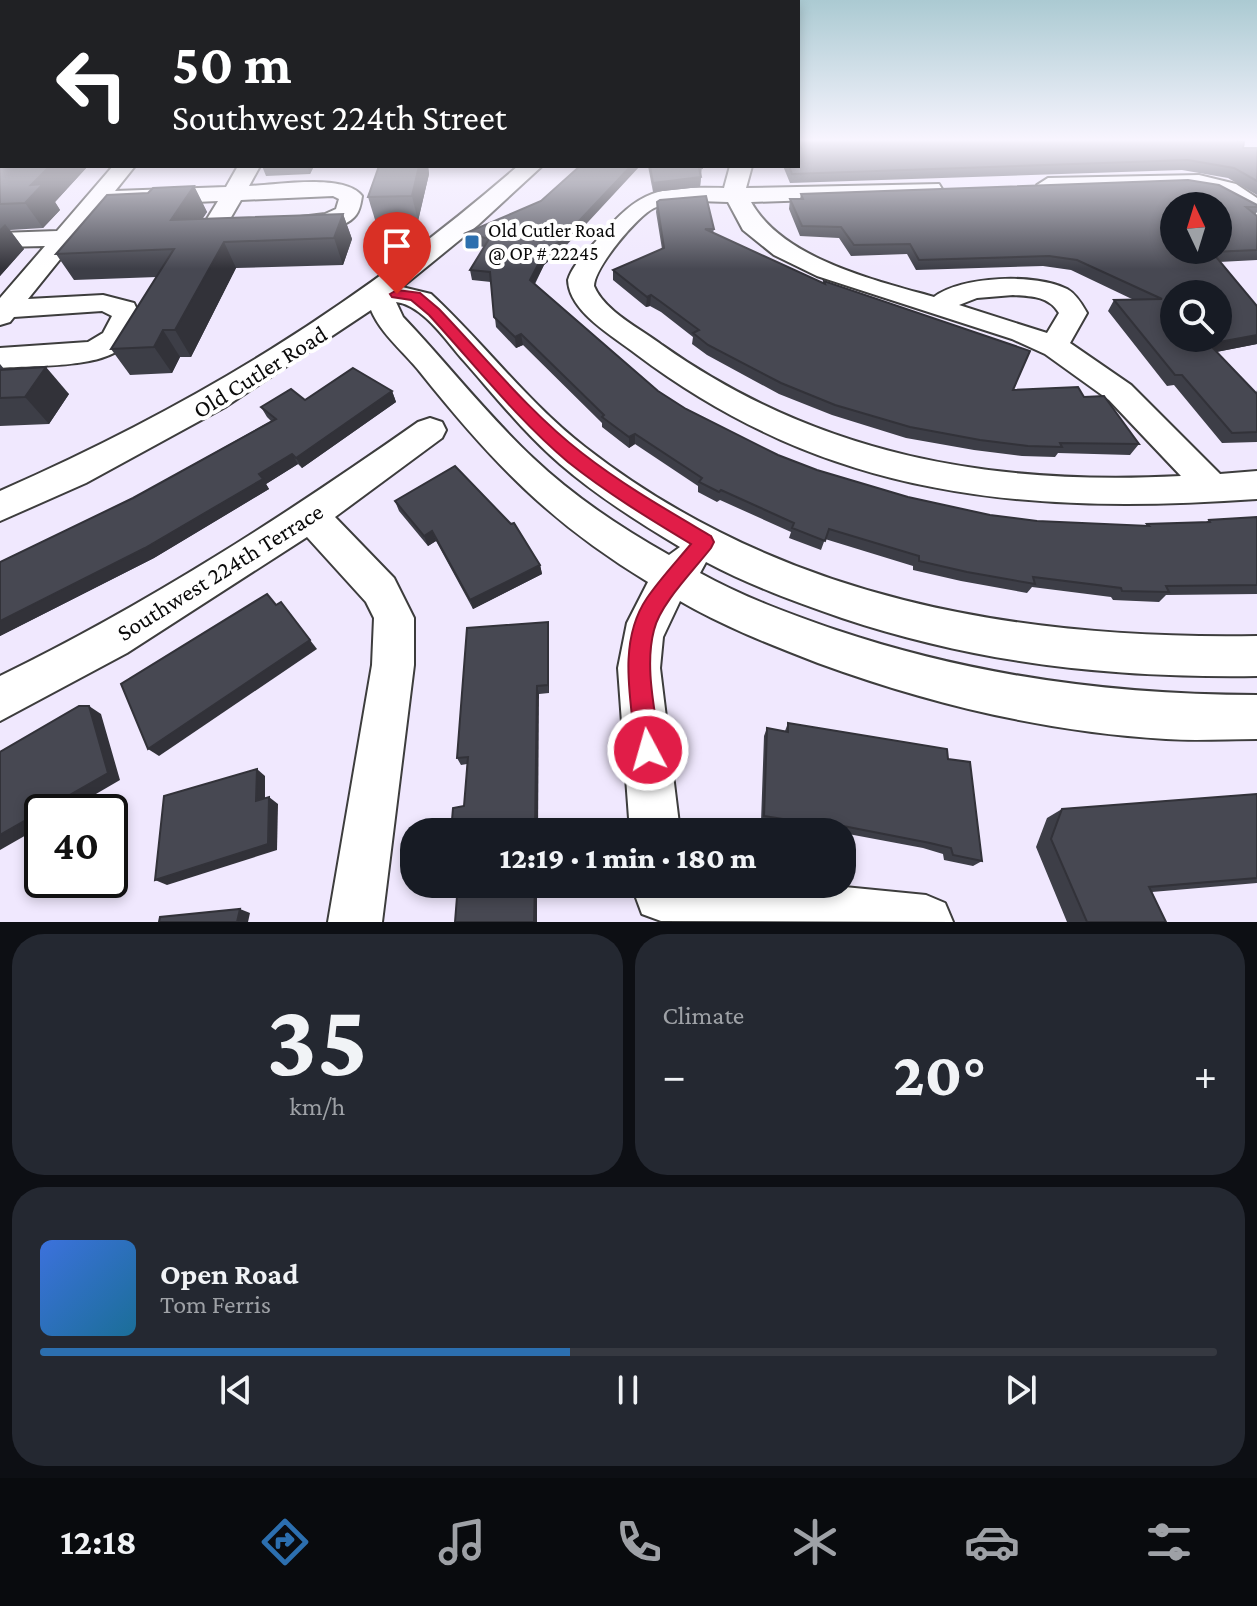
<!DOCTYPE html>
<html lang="en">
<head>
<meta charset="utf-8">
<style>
  :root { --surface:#171b24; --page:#242831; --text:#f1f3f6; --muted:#9ea1a6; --line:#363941; --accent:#2c6faf }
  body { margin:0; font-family:"Crimson Pro",serif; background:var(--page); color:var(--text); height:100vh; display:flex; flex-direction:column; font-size:30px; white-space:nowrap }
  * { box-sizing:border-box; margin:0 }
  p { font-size:26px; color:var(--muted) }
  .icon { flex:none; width:44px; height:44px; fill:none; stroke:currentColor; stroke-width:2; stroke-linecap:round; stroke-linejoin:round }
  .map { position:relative; height:922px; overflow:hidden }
  .sheet { display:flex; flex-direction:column; gap:12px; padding:12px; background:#0d0f14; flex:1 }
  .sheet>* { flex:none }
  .hud { position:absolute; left:0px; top:0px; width:800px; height:168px; box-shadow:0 4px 12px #0003; background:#202124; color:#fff; overflow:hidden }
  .needle { width:52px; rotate:356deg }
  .fabs { position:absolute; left:1160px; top:192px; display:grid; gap:16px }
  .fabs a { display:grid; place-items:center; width:72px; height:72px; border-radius:50%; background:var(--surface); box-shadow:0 4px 12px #0003; font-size:40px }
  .speed { position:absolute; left:24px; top:794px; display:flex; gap:16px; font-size:40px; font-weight:700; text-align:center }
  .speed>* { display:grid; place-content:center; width:104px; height:104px; border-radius:50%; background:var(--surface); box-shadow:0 4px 12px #0003; line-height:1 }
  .speed .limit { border:4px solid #111; border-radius:12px; background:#fff; color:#111 }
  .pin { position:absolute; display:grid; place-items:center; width:68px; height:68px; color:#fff; margin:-82px -34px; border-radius:50% 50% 50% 0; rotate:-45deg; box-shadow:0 0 8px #0007 }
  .pin .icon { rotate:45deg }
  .me { position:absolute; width:88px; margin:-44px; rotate:354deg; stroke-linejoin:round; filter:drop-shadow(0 0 6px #0008) }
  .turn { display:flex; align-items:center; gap:28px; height:168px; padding:0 40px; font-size:36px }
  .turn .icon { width:104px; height:104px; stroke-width:2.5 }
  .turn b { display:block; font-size:56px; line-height:68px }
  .big { font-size:60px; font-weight:800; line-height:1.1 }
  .sheet .widget { flex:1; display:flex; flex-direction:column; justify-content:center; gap:12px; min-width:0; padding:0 28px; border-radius:32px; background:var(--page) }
  .sheet .dial { align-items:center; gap:0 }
  .dial b { font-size:104px; line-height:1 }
  .song { display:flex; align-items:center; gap:24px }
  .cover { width:96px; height:96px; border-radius:12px; background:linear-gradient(135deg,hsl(220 70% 55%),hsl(200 70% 35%)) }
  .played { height:8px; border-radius:4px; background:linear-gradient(90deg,var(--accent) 45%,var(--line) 45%) }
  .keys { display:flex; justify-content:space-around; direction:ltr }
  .heat { display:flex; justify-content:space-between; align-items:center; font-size:44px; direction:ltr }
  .sheet .tiles { flex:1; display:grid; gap:12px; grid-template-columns:1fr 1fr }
  .widget:last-child { grid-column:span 2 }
  .trip { position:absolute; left:400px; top:818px; width:456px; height:80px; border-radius:32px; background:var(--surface); box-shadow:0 4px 12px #0003; font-weight:800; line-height:80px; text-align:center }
  .tabs { display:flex; height:128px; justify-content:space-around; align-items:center; background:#090b0e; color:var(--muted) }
  .tabs .icon { width:56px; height:56px }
  .tabs .active { color:var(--accent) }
  .tabs b { font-size:36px; color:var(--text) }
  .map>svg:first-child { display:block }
</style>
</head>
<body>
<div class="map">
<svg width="1257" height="922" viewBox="0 0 1257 922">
  <rect width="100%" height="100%" fill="#f0e8fe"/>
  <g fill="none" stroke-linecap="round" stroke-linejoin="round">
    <defs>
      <g id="minor">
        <path d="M113 166H135L115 191 226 187 238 166H260L249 186C276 185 345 173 362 196 361 202 360 210 356 215 344 231 309 232 292 228L288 223 292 218 325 214 336 209 339 199 333 196 241 200 230 219 259 220 263 225 259 230 214 234 206 232 202 227 218 201 103 206 28 299 103 295 134 303 140 316C135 325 132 337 125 345 102 369 33 365 0 368V348L88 342 103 333 112 316 102 311 14 317 10 322 0 325V298L45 246 0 247V233L57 231Z"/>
        <path d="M518 166H542L478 225 402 287 431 294C484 343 528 403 585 447 780 599 1016 640 1257 636V676C1112 678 980 664 842 618 796 602 749 585 706 562L700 573C743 597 790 614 836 630 973 676 1112 695 1257 695V739C1227 739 1196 741 1166 739 1046 732 930 704 818 663 771 645 723 626 680 601L663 637 660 668 680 832H630L618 668 627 623 648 582C549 522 492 462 420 372 404 352 381 334 371 310L225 407 86 483 0 521V491C197 404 355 307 518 166ZM396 302C423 305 447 342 464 361 495 396 524 433 560 464 597 496 638 522 680 547L669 555C621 528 573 496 533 458 486 414 447 363 403 317Z"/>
        <path d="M730 166H752L746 188 939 184 942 189 939 194 931 196 751 202C783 259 874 280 934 297 961 276 1036 273 1067 289 1076 294 1082 304 1087 313L1070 343 1131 385 1220 474 1257 471V499C1025 515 828 499 636 354 613 336 569 312 568 280 573 264 586 253 597 240 642 188 656 187 724 188ZM698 201 728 202 743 230 774 255 817 276 1012 339 1045 354 1109 400 1181 476C992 486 819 456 662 345 641 329 604 311 594 286 594 268 637 216 654 208 668 202 683 202 698 201ZM1013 295C1031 296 1049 296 1059 313L1047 333 959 305 977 298Z"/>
        <polygon points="1199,175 1236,184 1257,198 1257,215 1220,194 1199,189 1048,192 1037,185 1048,178"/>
        <path d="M430 418 442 422 446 430 442 438 335 517 394 578 414 618V665L382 922H328L372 665 374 618 366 602 307 537 127 653 0 721V676C148 604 284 516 418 422Z"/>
        <polygon points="639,884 814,884 926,895 945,903 953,922 661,921 642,914 635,895"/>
      </g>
    </defs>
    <use href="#minor" stroke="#3d3d3d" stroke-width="4"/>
    <use href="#minor" fill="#fff" fill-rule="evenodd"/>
  </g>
  <g fill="#3d3e47">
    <polygon points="0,140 2,166 88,166 55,202 60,210 43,228 10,230 24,249 0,276"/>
    <polygon points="798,140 1257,148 1257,195 1228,178 1182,170 790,183 783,166 798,166"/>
    <polygon points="262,166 314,166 310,174 266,176"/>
    <polygon points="379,166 428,166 429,174 418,221 376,223 368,197"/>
    <polygon points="648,166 702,166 700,187 653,192"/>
    <polygon points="194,186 207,212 202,219 343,214 352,239 343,265 236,268 191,357 180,357 172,373 130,375 111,349 157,277 74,280 56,254 148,193"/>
    <polygon points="801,194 1257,205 1257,212 1255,215 1257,216 1257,260 1219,262 1257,344 1216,352 1256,393 1257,390 1257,442 1222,443 1174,385 1167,386 1108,311 1114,300 1134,300 1071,270 1043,266 916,270 907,254 851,256 839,238 800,236 789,209 790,199 800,199"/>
    <polygon points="657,202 714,229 713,233 823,283 824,281 1013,390 1084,397 1139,444 1130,455 1058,453 1055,457 1022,456 974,450 906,438 832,415 779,394 707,355 692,344 693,337 661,312 650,306 646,307 613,280 613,270 662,249 656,212"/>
    <polygon points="466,233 563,249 544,265 535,284 658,391 686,409 778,455 817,470 908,497 990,515 1037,521 1145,526 1147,524 1206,522 1209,520 1257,517 1257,594 1166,595 1159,602 1113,600 1111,597 1032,587 1027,593 961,581 913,570 913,566 825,539 821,550 789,538 791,532 720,500 717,502 698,492 698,486 635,444 629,448 602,427 602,423 523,345 516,348 496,327 491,282 472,280 470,270 484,247 468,244"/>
    <polygon points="0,364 5,370 69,394 49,424 0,426"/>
    <polygon points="392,391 396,402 302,468 298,464 266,484 269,489 154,558 0,636 0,562 133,498 271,421 267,417 261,407"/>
    <polygon points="395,501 540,565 542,574 473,609 436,541 428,546 399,511"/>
    <polygon points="548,622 549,631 549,693 539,694 464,806 467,764 461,765 457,758"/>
    <polygon points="788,723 948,759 982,861 973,866 944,860 943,854 923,848 843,833 842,836 842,832 810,832 810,830 761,822 764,736 767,728 785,731"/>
    <polygon points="1257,794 1257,883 1152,892 1166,922 1067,922 1036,847 1047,818 1062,809"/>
  </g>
  <g fill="#323239">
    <polygon points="50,166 88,166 55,202 60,210 43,228 25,203 31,185"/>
    <polygon points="307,166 314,166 310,174"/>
    <polygon points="419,166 428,166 429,174 418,221 412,196"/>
    <polygon points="631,166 640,166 563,249 544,265 531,290 530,280 543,255"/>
    <polygon points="701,177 700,187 653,192 653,183"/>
    <polygon points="194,186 207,212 185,246 171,220"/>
    <polygon points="343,214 352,239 343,265 334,238"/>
    <polygon points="5,224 24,249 0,276 0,229"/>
    <polygon points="224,242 236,268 191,357 175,330"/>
    <polygon points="651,295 650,306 646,307 647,297"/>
    <polygon points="163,330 180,357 172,373 154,347"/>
    <polygon points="521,334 523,345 516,348 515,337"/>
    <polygon points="1257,335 1257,344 1201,355 1209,344"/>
    <polygon points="46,367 69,394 49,424 25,397"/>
    <polygon points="392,391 396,402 302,468 296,458"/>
    <polygon points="635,434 635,444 629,448 629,437"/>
    <polygon points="292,454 298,464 266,484 269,489 154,558 0,636 0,621"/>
    <polygon points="432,531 436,541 428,546 424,536"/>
    <polygon points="540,565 542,574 473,609 470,600"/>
    <polygon points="548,622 549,631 549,693 548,685"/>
    <polygon points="310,640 317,649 159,756 148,749"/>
    <polygon points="537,686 539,694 538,832 535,832"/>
    <polygon points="89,706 101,714 120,780 65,812 42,812 42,826 0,850 0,835"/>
    <polygon points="257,769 265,776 265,807 256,801"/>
    <polygon points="269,797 278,804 277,850 167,885 155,880"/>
    <polygon points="535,884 537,884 537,922 534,922"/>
    <polygon points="240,909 250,913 248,922 237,922"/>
  </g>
  <g fill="#474852" stroke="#323239" stroke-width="2" fill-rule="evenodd">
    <polygon points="0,140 2,140 2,166 50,166 31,185 43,184 25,203 0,204"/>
    <polygon points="798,140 1236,140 1244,142 1243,148 1257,148 1257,181 1234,168 1188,160 792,174 789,166 798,166 798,147 801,148"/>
    <polygon points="379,166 419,166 412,196 368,197"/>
    <polygon points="580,166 631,166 562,239 543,255 530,280 658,391 686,409 778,455 817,470 908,497 990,515 1037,521 1149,526 1147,524 1210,522 1209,520 1257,517 1257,585 1166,586 1169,592 1122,591 1121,588 1033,577 1035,584 967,572 919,561 919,556 829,529 825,541 792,528 794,523 721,490 719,492 699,482 702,478 635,434 629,437 602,417 604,415 521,334 515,337 494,317 490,272 470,270 489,239 466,233 541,201"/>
    <polygon points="650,166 702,166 702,168 699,168 701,177 653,183"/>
    <path d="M1188 180 1219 185 1257 205V207H1246L1257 216V250L1212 252 1257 306V335L1209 344 1257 394V432L1232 433 1182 375H1175L1114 300 1162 299 1077 260 1049 256 919 260 910 244 854 245 841 227 802 226 790 199H803L801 194ZM1174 206H1218V250H1174ZM1174 294H1218V338H1174Z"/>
    <polygon points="194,186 171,220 343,214 334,238 224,242 175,330 163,330 154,347 111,349 174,249 56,254 107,195 148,193 153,188"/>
    <polygon points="706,196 714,229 705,229 825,284 824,281 1030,351 1013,390 1078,387 1084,397 1104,396 1139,444 1060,443 1062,447 1028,446 980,440 910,427 835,405 781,383 708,345 693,333 699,330 661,302 651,295 647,297 613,270 664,248 657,202 660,200"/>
    <polygon points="46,367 25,397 0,398 0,370"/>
    <polygon points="353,368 392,391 296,458 292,454 259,474 263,479 145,548 0,621 0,562 133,498 276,419 261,407 291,389 305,400"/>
    <polygon points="455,466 511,524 514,523 540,565 470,600 432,531 424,536 395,501"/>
    <polygon points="267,594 276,605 281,602 310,640 148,749 121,684"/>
    <polygon points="548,622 548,685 537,686 535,832 451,832 453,808 464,806 468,757 457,758 467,628"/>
    <polygon points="79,706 89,706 108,773 0,835 0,752"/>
    <polygon points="788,723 947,749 948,759 970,762 982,861 953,855 951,848 930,843 843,826 843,835 842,832 828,832 815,829 815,824 764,816 767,728 788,732"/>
    <polygon points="257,769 256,801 269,797 268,844 155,880 164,796"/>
    <polygon points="1257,794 1257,878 1149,887 1166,922 1087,922 1051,839 1062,809"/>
    <polygon points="458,884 535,884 534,922 455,922"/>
    <polygon points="240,909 237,922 159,922 160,917"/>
  </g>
  <linearGradient id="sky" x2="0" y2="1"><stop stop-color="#abcad2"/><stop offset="0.52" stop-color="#f8f5ff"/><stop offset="1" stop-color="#f8f5ff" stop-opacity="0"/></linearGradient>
  <rect width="1257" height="269" fill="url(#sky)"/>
  <path fill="#e11d48" stroke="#92132f" stroke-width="2" d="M397 290 420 293 439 309C485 357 529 412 582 453 623 485 667 510 711 536L714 542 711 548C694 570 660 604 654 630 644 668 656 713 660 750L657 759 648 763 639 759 636 750C631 700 617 642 647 598 660 579 676 562 691 544 648 518 607 493 568 462 517 419 474 364 429 315L411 300 392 297 390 294Z"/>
  <rect fill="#2c6faf" stroke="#fff" stroke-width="3" x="464" y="234" width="16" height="16" rx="4"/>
  <g text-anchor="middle" stroke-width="8" stroke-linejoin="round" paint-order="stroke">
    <g font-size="20" fill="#0a0a0a" stroke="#fff" text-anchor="start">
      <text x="488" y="237">Old Cutler Road<tspan x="488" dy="23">@ OP # 22245</tspan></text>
    </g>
    <g font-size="24" fill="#0a0a0a" stroke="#fff">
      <text transform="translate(260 372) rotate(-32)" y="8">Old Cutler Road</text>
      <text transform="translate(220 572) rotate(-32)" y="8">Southwest 224th Terrace</text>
    </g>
  </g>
</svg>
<div class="fabs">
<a><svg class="needle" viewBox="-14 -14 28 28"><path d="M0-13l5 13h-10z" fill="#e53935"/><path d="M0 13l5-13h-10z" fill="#9ea1a6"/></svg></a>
<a><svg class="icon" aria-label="search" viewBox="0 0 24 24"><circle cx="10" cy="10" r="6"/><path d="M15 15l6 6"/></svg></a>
</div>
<div class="speed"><div class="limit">40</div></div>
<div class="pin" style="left:397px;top:294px;background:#d93025"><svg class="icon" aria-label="arrive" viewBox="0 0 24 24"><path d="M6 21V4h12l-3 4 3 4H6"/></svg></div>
<svg class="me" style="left:648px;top:750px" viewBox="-20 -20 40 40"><circle r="17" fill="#e11d48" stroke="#fff" stroke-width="3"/><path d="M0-11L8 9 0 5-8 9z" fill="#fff"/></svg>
<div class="trip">12:19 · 1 min · 180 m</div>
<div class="hud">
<div class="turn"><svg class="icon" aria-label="left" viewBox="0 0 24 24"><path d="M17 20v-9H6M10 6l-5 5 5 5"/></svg><div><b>50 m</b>Southwest 224th Street</div></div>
</div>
</div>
<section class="sheet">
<div class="tiles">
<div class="widget dial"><b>35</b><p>km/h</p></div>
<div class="widget"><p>Climate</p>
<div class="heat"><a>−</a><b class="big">20°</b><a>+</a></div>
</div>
<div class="widget">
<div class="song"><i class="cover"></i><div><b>Open Road</b><p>Tom Ferris</p></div></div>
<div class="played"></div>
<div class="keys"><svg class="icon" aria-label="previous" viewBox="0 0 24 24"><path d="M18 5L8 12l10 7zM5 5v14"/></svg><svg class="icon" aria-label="pause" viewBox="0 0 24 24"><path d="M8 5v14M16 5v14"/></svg><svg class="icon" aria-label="next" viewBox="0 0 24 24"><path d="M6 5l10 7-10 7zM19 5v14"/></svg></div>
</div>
</div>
</section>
<nav class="tabs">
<b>12:18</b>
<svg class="icon active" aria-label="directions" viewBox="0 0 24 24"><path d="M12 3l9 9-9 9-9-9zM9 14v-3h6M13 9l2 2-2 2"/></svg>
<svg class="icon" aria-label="music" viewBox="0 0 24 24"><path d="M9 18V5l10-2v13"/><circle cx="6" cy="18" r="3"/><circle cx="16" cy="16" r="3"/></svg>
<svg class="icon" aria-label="phone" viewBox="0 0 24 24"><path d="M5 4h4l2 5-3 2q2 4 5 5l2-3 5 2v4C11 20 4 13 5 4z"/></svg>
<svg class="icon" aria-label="climate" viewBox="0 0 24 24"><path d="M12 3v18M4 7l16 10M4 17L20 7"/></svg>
<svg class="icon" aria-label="car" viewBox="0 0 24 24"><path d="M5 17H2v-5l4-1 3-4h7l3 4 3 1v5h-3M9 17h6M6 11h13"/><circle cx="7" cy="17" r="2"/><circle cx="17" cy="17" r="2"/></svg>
<svg class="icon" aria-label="filters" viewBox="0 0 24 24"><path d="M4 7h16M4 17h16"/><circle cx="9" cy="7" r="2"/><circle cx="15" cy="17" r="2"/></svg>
</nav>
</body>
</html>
